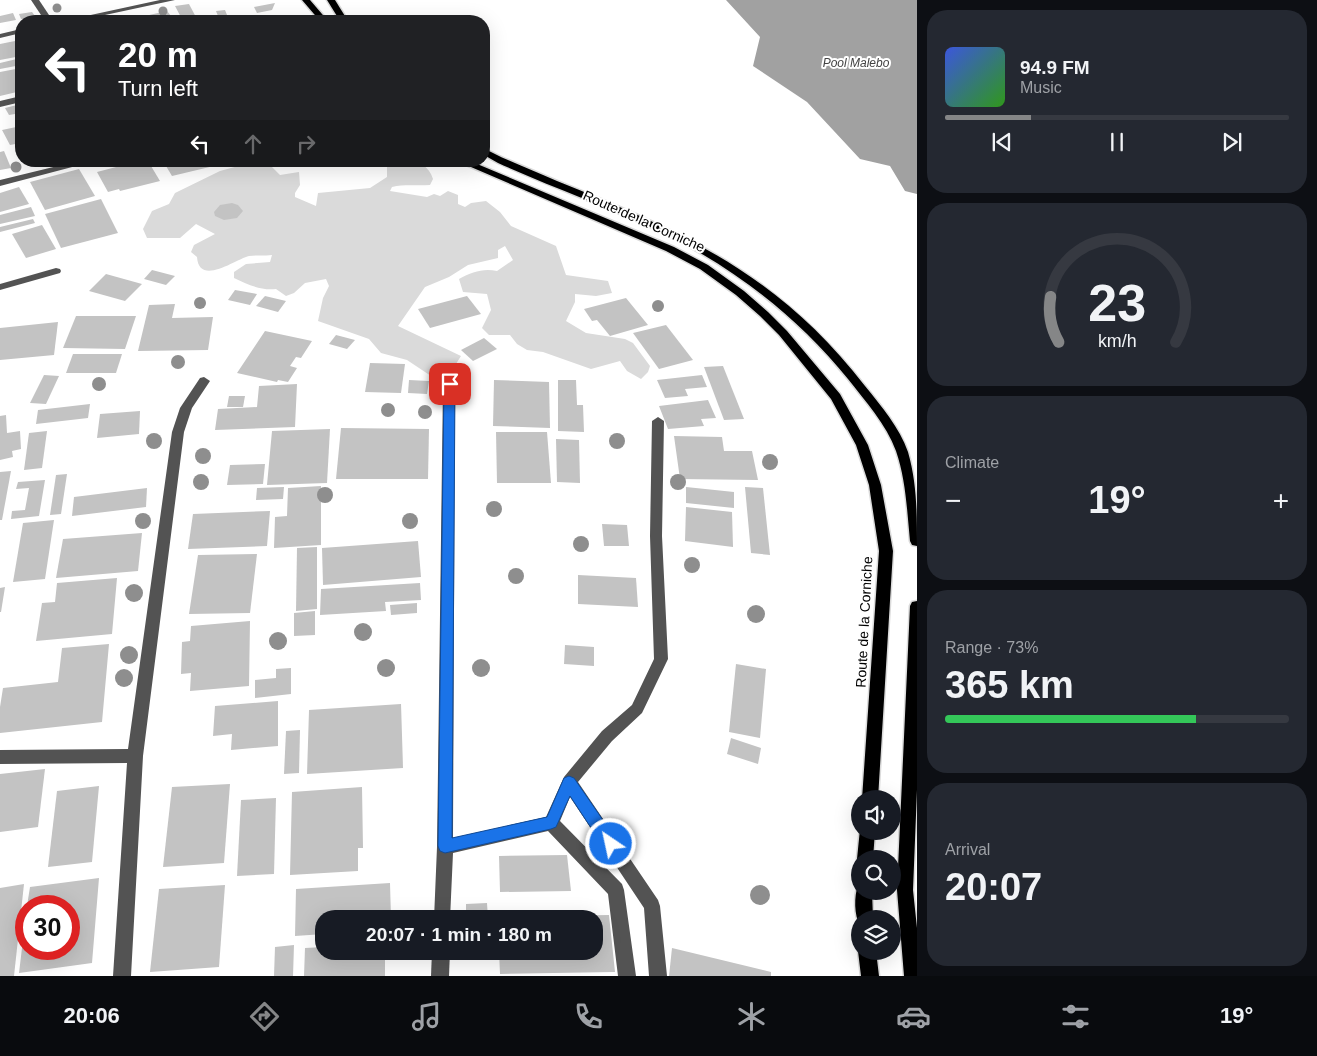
<!DOCTYPE html>
<html lang="en">
<head>
<meta charset="utf-8">
<style>
  :root { --surface:#171b24; --page:#242831; --text:#f1f3f6; --muted:#9ea1a6; --line:#363941; --accent:#858687 }
  body { margin:0; font-family:Helvetica,sans-serif; background:var(--page); color:var(--text); height:100vh; display:flex; flex-direction:column; font-size:19px; white-space:nowrap }
  * { box-sizing:border-box; margin:0 }
  p { font-size:16px; color:var(--muted) }
  .icon { flex:none; width:28px; height:28px; fill:none; stroke:currentColor; stroke-width:2; stroke-linecap:round; stroke-linejoin:round }
  .map { position:relative; flex:1; overflow:hidden }
  .side { display:flex; flex-direction:column; gap:10px; padding:10px; background:#0d0f14; width:400px }
  .side>* { flex:none }
  .hud { position:absolute; left:15px; top:15px; width:475px; height:152px; border-radius:20px; box-shadow:0 5px 20px #0002; background:#202124; color:#fff; overflow:hidden }
  .buttons { position:absolute; left:851px; top:790px; display:grid; gap:10px }
  .buttons a { display:grid; place-items:center; width:50px; height:50px; border-radius:50%; background:var(--surface); box-shadow:0 5px 20px #0002; font-size:25px }
  .speed { position:absolute; left:15px; top:895px; display:flex; gap:10px; font-size:25px; font-weight:700; text-align:center }
  .speed>* { display:grid; place-content:center; width:65px; height:65px; border-radius:50%; background:var(--surface); box-shadow:0 5px 20px #0002; line-height:1 }
  .speed .limit { border:8px solid #d22; background:#fff; color:#111 }
  .pin { position:absolute; display:grid; place-items:center; width:42px; height:42px; color:#fff; margin:-21px; border-radius:10px; box-shadow:0 2px 8px #0006 }
  .me { position:absolute; width:55px; margin:-28px; rotate:326deg; stroke-linejoin:round; filter:drop-shadow(0 0 4px #0008) }
  .turn { display:flex; align-items:center; gap:18px; height:105px; padding:0 20px; font-size:22px }
  .turn .icon { width:65px; height:65px; stroke-width:2.5 }
  .turn b { display:block; font-size:35px; line-height:42px }
  .lanes { display:flex; align-items:center; height:48px; padding:0 20px; background:#0003; justify-content:center; gap:25px; direction:ltr }
  .lanes .off { opacity:.35 }
  .big { font-size:38px; font-weight:600; line-height:1.1 }
  .side .tile { flex:1; display:flex; flex-direction:column; justify-content:center; gap:8px; min-width:0; padding:0 18px; border-radius:20px; background:var(--page) }
  .side .dial { align-items:center; gap:0 }
  .dial svg { height:130px; overflow:visible; fill:none; stroke:var(--line); stroke-width:7; stroke-linecap:round; text-anchor:middle }
  .dial text { fill:var(--text); stroke:none }
  .song { display:flex; align-items:center; gap:15px }
  .cover { width:60px; height:60px; border-radius:8px; background:linear-gradient(135deg,hsl(230 70% 55%),hsl(110 70% 35%)) }
  .played { height:5px; border-radius:2px; background:linear-gradient(90deg,var(--accent) 25%,var(--line) 25%) }
  .keys { display:flex; justify-content:space-around; direction:ltr }
  .heat { display:flex; justify-content:space-between; align-items:center; font-size:28px; direction:ltr }
  .charge { height:8px; border-radius:4px; background:linear-gradient(90deg,#34c759 73%,var(--line) 0) }
  .trip { position:absolute; left:315px; top:910px; width:288px; height:50px; border-radius:20px; background:var(--surface); box-shadow:0 5px 20px #0002; font-weight:600; line-height:50px; text-align:center }
  .tab-bar { display:flex; height:80px; justify-content:space-around; align-items:center; background:#090b0e; color:var(--muted) }
  .tab-bar .icon { width:35px; height:35px }
  .tab-bar .on { color:var(--accent) }
  .tab-bar b { font-size:22px; color:var(--text) }
  main { display:flex; flex:1; min-height:0 }
  .map>svg:first-child { display:block }
</style>
</head>
<body>
<main>
<div class="map">
<svg width="917" height="976" viewBox="0 0 917 976">
  <rect width="100%" height="100%" fill="#fff"/>
  <path fill="#dadada" d="M266 161 280 175 299 172 300 185 295 193V197L316 206 318 193 370 188 387 177V164C405 157 427 159 433 179L430 185C417 186 404 184 392 187L390 191 427 197 434 194 440 196 448 191 458 195V204L465 207 471 203 486 201 500 212 511 226 556 246 566 275 608 281 612 293 596 296 575 294V302L566 321 586 333 625 339 633 343 650 366 648 372 641 379 627 371 620 361 591 369 543 352 527 350 517 344 510 335H489L482 328 491 310 487 294 463 292 459 279C472 272 483 268 497 271L513 260 505 246 498 250V258L468 265 449 277 425 287 398 326 461 356 454 367 431 376 407 360 381 353 369 339 318 321 323 298 329 286 326 279 305 283 294 293 286 296 276 289C261 291 247 284 234 278V272L246 264 270 262 272 255C265 256 256 255 249 256 236 259 199 287 197 257L191 252 194 245 215 234 196 224 180 238H147L143 229 152 211 169 204 175 193 220 171 253 162Z"/>
  <polygon fill="#a1a1a1" points="726,0 917,0 917,194 905,191 890,166 860,159 807,102 753,66 760,37"/>
  <g fill="#c3c3c3">
    <polygon points="275,3 272,10 257,13 254,7"/>
    <polygon points="189,4 198,21 183,21 175,6"/>
    <polygon points="225,10 229,20 220,21 216,11"/>
    <polygon points="167,11 175,21 128,21 127,20"/>
    <polygon points="32,12 35,16 21,19 19,14"/>
    <polygon points="13,13 16,20 0,23 0,16"/>
    <polygon points="15,41 21,50 21,56 0,60 0,44"/>
    <polygon points="21,58 21,65 0,69 0,63"/>
    <polygon points="21,68 21,91 0,96 0,72"/>
    <polygon points="21,104 21,113 9,115 5,108"/>
    <polygon points="21,126 21,143 10,145 2,130"/>
    <polygon points="4,151 11,168 0,170 0,152"/>
    <polygon points="139,161 148,161 160,181 120,191 119,189 108,192 97,172"/>
    <polygon points="163,161 216,161 218,165 172,176"/>
    <polygon points="79,169 95,196 45,210 30,182"/>
    <polygon points="19,187 29,204 0,212 0,193"/>
    <polygon points="101,199 118,233 61,248 45,214"/>
    <polygon points="232,203 238,205 243,211 237,218 224,220 215,216 214,212 220,205"/>
    <polygon points="31,207 35,216 0,224 0,215"/>
    <polygon points="33,219 35,223 0,232 0,227"/>
    <polygon points="42,225 56,249 26,258 12,234"/>
    <polygon points="152,270 175,276 166,285 144,279"/>
    <polygon points="106,274 142,284 125,301 89,291"/>
    <polygon points="235,290 257,294 250,305 228,300"/>
    <polygon points="265,296 286,301 278,312 256,306"/>
    <polygon points="467,296 481,314 430,328 418,309"/>
    <polygon points="626,298 648,325 610,336 597,320 592,321 584,309"/>
    <polygon points="175,304 172,318 213,317 208,350 138,351 149,305"/>
    <polygon points="76,316 136,316 125,349 63,348"/>
    <polygon points="58,322 54,355 0,360 0,328"/>
    <polygon points="666,325 693,360 659,369 633,333"/>
    <polygon points="265,331 312,341 301,358 296,357 290,366 297,368 288,382 278,380 277,382 237,373"/>
    <polygon points="336,335 355,340 347,349 329,344"/>
    <polygon points="484,338 497,349 473,361 461,350"/>
    <polygon points="73,354 122,354 116,373 66,373"/>
    <polygon points="370,363 405,364 401,393 365,392"/>
    <polygon points="723,366 744,419 724,420 704,367"/>
    <polygon points="44,375 59,376 46,404 30,403"/>
    <polygon points="702,375 707,387 685,389 688,396 665,398 657,380"/>
    <polygon points="409,380 429,381 427,394 408,393"/>
    <polygon points="494,380 549,382 550,428 493,426"/>
    <polygon points="558,380 576,380 577,405 583,405 584,432 558,431"/>
    <polygon points="297,384 295,427 215,430 218,409 257,407 259,386"/>
    <polygon points="229,396 245,396 243,407 227,407"/>
    <polygon points="708,400 716,418 701,419 704,426 668,429 659,406"/>
    <polygon points="90,404 88,418 36,424 38,410"/>
    <polygon points="140,411 139,434 97,438 100,414"/>
    <polygon points="6,415 7,433 20,431 21,449 12,451 13,457 0,460 0,416"/>
    <polygon points="341,428 429,429 428,479 336,479"/>
    <polygon points="330,429 327,483 267,485 272,431"/>
    <polygon points="47,431 42,468 24,470 29,433"/>
    <polygon points="496,432 547,432 551,483 497,483"/>
    <polygon points="674,436 722,437 724,451 752,451 758,480 680,479"/>
    <polygon points="556,439 579,440 580,483 557,482"/>
    <polygon points="265,464 263,484 227,485 230,465"/>
    <polygon points="11,471 2,520 0,520 0,472"/>
    <polygon points="67,474 61,514 50,515 56,475"/>
    <polygon points="45,480 39,516 11,519 12,511 25,510 29,488 16,489 18,482"/>
    <polygon points="321,486 321,545 274,548 275,517 287,516 288,488"/>
    <polygon points="284,487 283,499 256,500 257,488"/>
    <polygon points="686,487 734,492 734,508 686,503"/>
    <polygon points="745,487 763,488 770,555 751,553"/>
    <polygon points="147,488 146,507 72,516 74,497"/>
    <polygon points="686,507 732,512 733,547 685,541"/>
    <polygon points="270,511 267,546 188,549 193,514"/>
    <polygon points="54,520 45,579 13,582 23,523"/>
    <polygon points="602,524 627,525 629,546 604,546"/>
    <polygon points="142,533 138,571 56,578 63,539"/>
    <polygon points="418,541 421,577 323,585 322,548"/>
    <polygon points="317,547 317,609 296,611 297,548"/>
    <polygon points="257,554 250,613 189,614 198,555"/>
    <polygon points="578,575 636,578 638,607 578,604"/>
    <polygon points="117,578 112,634 36,641 42,603 55,602 57,583"/>
    <polygon points="420,583 421,600 385,602 386,611 320,615 321,589"/>
    <polygon points="5,587 1,612 0,612 0,588"/>
    <polygon points="417,603 417,613 391,615 390,605"/>
    <polygon points="315,611 315,635 294,636 294,613"/>
    <polygon points="250,621 249,686 190,691 191,673 181,674 182,642 190,641 191,626"/>
    <polygon points="109,644 102,722 0,733 0,707 3,688 58,682 62,648"/>
    <polygon points="565,645 594,647 594,666 564,664"/>
    <polygon points="736,664 766,669 760,738 729,732"/>
    <polygon points="291,668 291,694 255,698 255,680 276,678 276,669"/>
    <polygon points="278,701 278,746 231,750 232,734 213,736 215,706"/>
    <polygon points="401,704 403,768 307,774 309,710"/>
    <polygon points="300,730 299,773 284,774 286,731"/>
    <polygon points="731,738 761,748 758,764 727,754"/>
    <polygon points="45,769 38,827 0,832 0,774"/>
    <polygon points="230,784 224,863 163,867 172,787"/>
    <polygon points="99,786 92,862 48,867 57,791"/>
    <polygon points="362,787 363,848 358,848 358,871 290,875 292,792"/>
    <polygon points="276,798 274,874 237,876 241,800"/>
    <polygon points="567,855 571,891 500,892 499,856"/>
    <polygon points="99,878 92,963 19,973 25,923 26,949 69,949 69,906 27,906 30,887"/>
    <polygon points="390,883 391,919 324,919 324,934 295,936 296,889"/>
    <polygon points="24,884 14,976 0,976 0,888"/>
    <polygon points="225,885 219,967 150,972 159,889"/>
    <polygon points="487,903 488,919 466,919 466,904"/>
    <polygon points="609,915 615,972 500,974 499,951 594,951 594,919 498,919 498,917"/>
    <polygon points="294,945 293,976 274,976 275,947"/>
    <polygon points="324,947 324,951 385,951 385,976 304,976 305,948"/>
    <polygon points="672,948 771,972 771,976 669,976"/>
  </g>
  <g fill="none" stroke-linecap="round" stroke-linejoin="round">
    <defs>
      <g id="major">
        <polygon points="302,0 310,0 328,21 320,21"/>
        <polygon points="327,0 335,0 348,21 340,21"/>
        <path d="M484 149C492 152 500 157 508 160 524 167 541 174 557 181 685 233 778 274 865 386 882 407 899 427 908 452 917 483 917 514 917 546L912 545 910 541C907 511 906 480 896 451 886 424 866 402 848 379 796 315 733 267 659 231 606 206 551 187 498 163L484 155Z"/>
        <polygon points="457,161 470,161 674,247 708,265 744,291 768,312 787,331 840,394 868,445 881,485 893,551 878,799 862,799 879,551 869,485 856,445 831,399 779,335 760,316 736,295 700,269 666,251"/>
        <polygon points="917,601 917,790 913,890 917,928 917,976 904,976 897,890 910,606 912,602"/>
        <polygon points="860,829 860,831 875,831 873,859 860,859 860,865 857,859"/>
        <path d="M858 885H860V891H872L873 919H860V925C854 916 854 896 858 885Z"/>
        <polygon points="860,947 860,951 876,951 879,976 861,976 858,951"/>
      </g>
    </defs>
    <use href="#major" stroke="#dbdbdb" stroke-width="3"/>
    <g fill="#535353" fill-rule="evenodd">
      <polygon points="31,0 39,0 53,21 45,21"/>
      <polygon points="160,0 175,0 77,21 63,21"/>
      <polygon points="21,29 21,33 0,38 0,34"/>
      <polygon points="21,96 21,102 0,107 0,101"/>
      <polygon points="78,161 95,161 0,186 0,180"/>
      <polygon points="56,268 60,269 61,271 60,273 0,290 0,284"/>
      <polygon points="204,377 210,381 192,408 184,432 143,756 131,976 113,976 127,763 0,764 0,750 128,749 172,432 180,408 200,378"/>
      <polygon points="449,380 455,384 453,838 546,817 564,777 602,731 632,705 654,659 650,536 652,421 658,417 664,421 662,536 668,659 642,713 612,741 578,782 658,900 660,906 667,976 649,976 644,908 570,797 560,821 622,884 624,890 636,976 618,976 608,894 548,831 453,853 450,919 434,919 437,847 443,384"/>
      <polygon points="432,951 450,951 449,976 431,976"/>
    </g>
    <use href="#major" fill="#000" fill-rule="evenodd"/>
  </g>
  <g fill="#8e8e8e">
    <circle cx="57" cy="8" r="4.5"/>
    <circle cx="163" cy="11" r="4.5"/>
    <circle cx="16" cy="167" r="5.5"/>
    <circle cx="200" cy="303" r="6"/>
    <circle cx="658" cy="306" r="6"/>
    <circle cx="178" cy="362" r="7"/>
    <circle cx="463" cy="381" r="7"/>
    <circle cx="99" cy="384" r="7"/>
    <circle cx="388" cy="410" r="7"/>
    <circle cx="425" cy="412" r="7"/>
    <circle cx="154" cy="441" r="8"/>
    <circle cx="617" cy="441" r="8"/>
    <circle cx="203" cy="456" r="8"/>
    <circle cx="770" cy="462" r="8"/>
    <circle cx="201" cy="482" r="8"/>
    <circle cx="678" cy="482" r="8"/>
    <circle cx="325" cy="495" r="8"/>
    <circle cx="494" cy="509" r="8"/>
    <circle cx="143" cy="521" r="8"/>
    <circle cx="410" cy="521" r="8"/>
    <circle cx="581" cy="544" r="8"/>
    <circle cx="692" cy="565" r="8"/>
    <circle cx="516" cy="576" r="8"/>
    <circle cx="134" cy="593" r="9"/>
    <circle cx="756" cy="614" r="9"/>
    <circle cx="363" cy="632" r="9"/>
    <circle cx="278" cy="641" r="9"/>
    <circle cx="129" cy="655" r="9"/>
    <circle cx="386" cy="668" r="9"/>
    <circle cx="481" cy="668" r="9"/>
    <circle cx="124" cy="678" r="9"/>
    <circle cx="760" cy="895" r="10"/>
  </g>
  <polygon fill="#1a73e8" stroke="#114b97" points="450,381 455,384 452,838 547,817 564,778 569,776 574,778 616,839 618,844 616,849 611,851 605,849 570,796 556,827 551,829 445,853 440,851 438,846 444,384"/>
  <g text-anchor="middle" stroke-width="4" stroke-linejoin="round" paint-order="stroke">
    <g font-size="12" font-style="italic" fill="#424242" stroke="#fff">
      <text x="856" y="67">Pool Malebo</text>
    </g>
    <g font-size="14" fill="#000" stroke="#fff">
      <text transform="translate(644 221) rotate(24)" y="5">Route de la Corniche</text>
      <text transform="translate(864 622) rotate(-87)" y="5">Route de la Corniche</text>
    </g>
  </g>
</svg>
<div class="buttons">
<a><svg class="icon" aria-label="sound" viewBox="0 0 24 24"><path d="M4 9h4l5-4v14l-5-4H4zM17 9q2 3 0 6"/></svg></a>
<a><svg class="icon" aria-label="search" viewBox="0 0 24 24"><circle cx="10" cy="10" r="6"/><path d="M15 15l6 6"/></svg></a>
<a><svg class="icon" aria-label="layers" viewBox="0 0 24 24"><path d="M12 4l9 5-9 5-9-5zM3 14l9 5 9-5"/></svg></a>
</div>
<div class="speed"><div class="limit">30</div></div>
<div class="pin" style="left:450px;top:384px;background:#d93025"><svg class="icon" aria-label="arrive" viewBox="0 0 24 24"><path d="M6 21V4h12l-3 4 3 4H6"/></svg></div>
<svg class="me" style="left:611px;top:844px" viewBox="-20 -20 40 40"><circle r="17" fill="#1a73e8" stroke="#fff" stroke-width="3"/><path d="M0-11L8 9 0 5-8 9z" fill="#fff"/></svg>
<div class="trip">20:07 · 1 min · 180 m</div>
<div class="hud">
<div class="turn"><svg class="icon" aria-label="left" viewBox="0 0 24 24"><path d="M17 20v-9H6M10 6l-5 5 5 5"/></svg><div><b>20 m</b>Turn left</div></div>
<div class="lanes"><svg class="icon" aria-label="left" viewBox="0 0 24 24"><path d="M17 20v-9H6M10 6l-5 5 5 5"/></svg><svg class="icon off" aria-label="ahead" viewBox="0 0 24 24"><path d="M12 20V5M6 11l6-6 6 6"/></svg><svg class="icon off" aria-label="right" viewBox="0 0 24 24"><path d="M7 20v-9h11M14 6l5 5-5 5"/></svg></div>
</div>
</div>
<section class="side">
<div class="tile">
<div class="song"><i class="cover"></i><div><b>94.9 FM</b><p>Music</p></div></div>
<div class="played"></div>
<div class="keys"><svg class="icon" aria-label="previous" viewBox="0 0 24 24"><path d="M18 5L8 12l10 7zM5 5v14"/></svg><svg class="icon" aria-label="pause" viewBox="0 0 24 24"><path d="M8 5v14M16 5v14"/></svg><svg class="icon" aria-label="next" viewBox="0 0 24 24"><path d="M6 5l10 7-10 7zM19 5v14"/></svg></div>
</div>
<div class="tile dial"><svg viewBox="0 0 100 80">
<path d="M14 69A42 42 0 1 1 86 69"/>
<path d="M14 69A42 42 0 0 1 9 41" stroke="#858687"/>
<text x="50" y="56" font-size="32" font-weight="700">23</text>
<text x="50" y="72" font-size="11">km/h</text>
</svg></div>
<div class="tile"><p>Climate</p>
<div class="heat"><a>−</a><b class="big">19°</b><a>+</a></div>
</div>
<div class="tile"><p>Range · 73%</p><b class="big">365 km</b><div class="charge"></div></div>
<div class="tile"><p>Arrival</p><b class="big">20:07</b></div>
</section>
</main>
<nav class="tab-bar">
<b>20:06</b>
<svg class="icon on" aria-label="directions" viewBox="0 0 24 24"><path d="M12 3l9 9-9 9-9-9zM9 14v-3h6M13 9l2 2-2 2"/></svg>
<svg class="icon" aria-label="music" viewBox="0 0 24 24"><path d="M9 18V5l10-2v13"/><circle cx="6" cy="18" r="3"/><circle cx="16" cy="16" r="3"/></svg>
<svg class="icon" aria-label="phone" viewBox="0 0 24 24"><path d="M5 4h4l2 5-3 2q2 4 5 5l2-3 5 2v4C11 20 4 13 5 4z"/></svg>
<svg class="icon" aria-label="climate" viewBox="0 0 24 24"><path d="M12 3v18M4 7l16 10M4 17L20 7"/></svg>
<svg class="icon" aria-label="car" viewBox="0 0 24 24"><path d="M5 17H2v-5l4-1 3-4h7l3 4 3 1v5h-3M9 17h6M6 11h13"/><circle cx="7" cy="17" r="2"/><circle cx="17" cy="17" r="2"/></svg>
<svg class="icon" aria-label="filters" viewBox="0 0 24 24"><path d="M4 7h16M4 17h16"/><circle cx="9" cy="7" r="2"/><circle cx="15" cy="17" r="2"/></svg>
<b>19°</b>
</nav>
</body>
</html>
